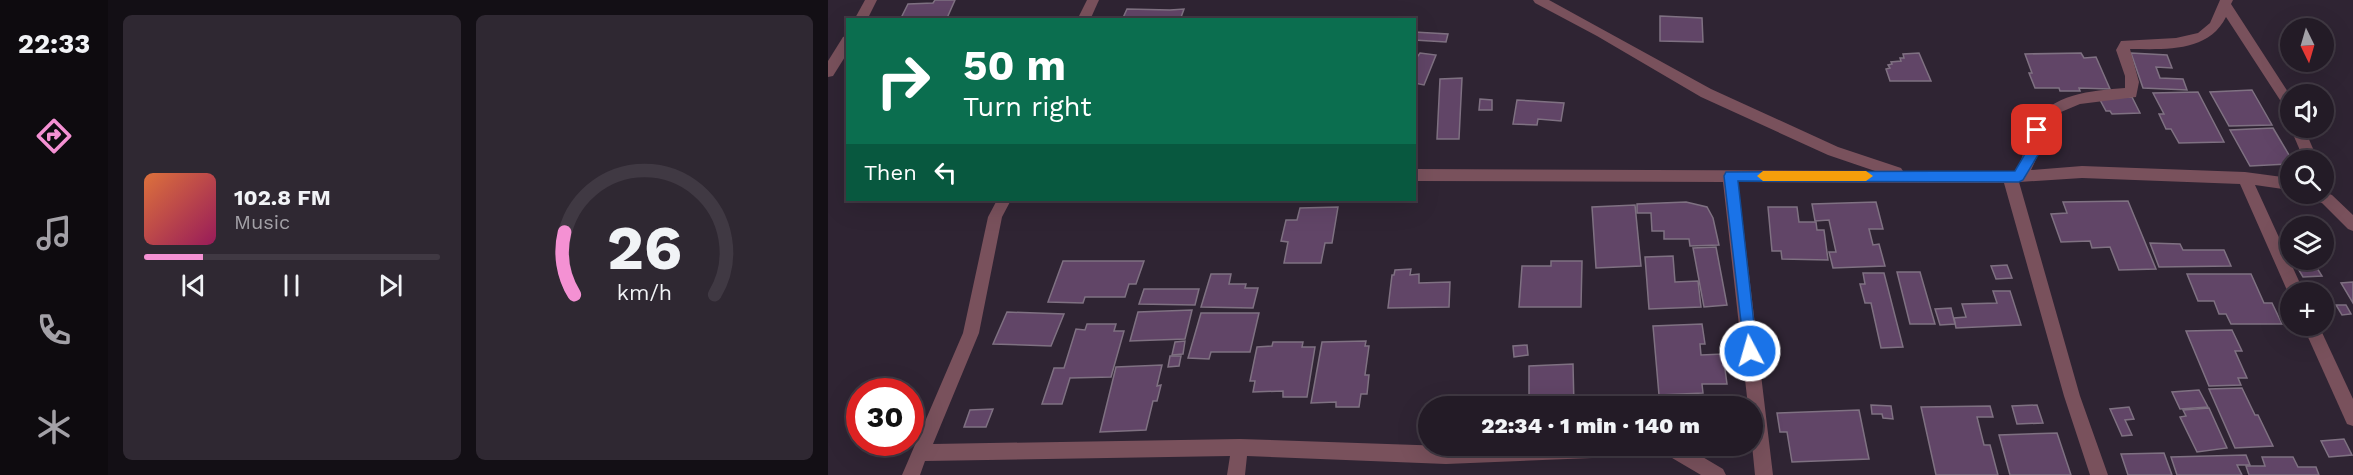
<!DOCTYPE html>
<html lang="en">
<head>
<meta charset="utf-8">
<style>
  :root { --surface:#231b26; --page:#2f2832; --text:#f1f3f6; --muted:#a3a1a7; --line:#403943; --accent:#f491d3 }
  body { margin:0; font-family:"Work Sans",sans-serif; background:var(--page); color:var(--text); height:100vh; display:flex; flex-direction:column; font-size:22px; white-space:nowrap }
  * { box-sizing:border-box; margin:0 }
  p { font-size:20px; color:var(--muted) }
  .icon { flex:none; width:33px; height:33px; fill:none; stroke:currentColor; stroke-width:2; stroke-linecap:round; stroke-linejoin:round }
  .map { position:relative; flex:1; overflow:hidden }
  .panel { display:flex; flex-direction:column; gap:15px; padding:15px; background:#130f15; width:720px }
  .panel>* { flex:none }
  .banner { position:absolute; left:18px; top:18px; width:570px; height:183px; border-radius:0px; box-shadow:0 6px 24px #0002,0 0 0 2px var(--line); background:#0b6e4f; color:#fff; overflow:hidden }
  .needle { width:39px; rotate:175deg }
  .fabs { position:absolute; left:1452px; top:18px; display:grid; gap:12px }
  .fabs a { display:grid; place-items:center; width:54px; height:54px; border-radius:50%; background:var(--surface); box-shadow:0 6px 24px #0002,0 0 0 2px var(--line); font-size:30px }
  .speed { position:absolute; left:18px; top:378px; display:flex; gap:12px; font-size:30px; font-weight:700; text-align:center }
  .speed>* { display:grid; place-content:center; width:78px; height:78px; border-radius:50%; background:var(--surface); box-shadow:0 6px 24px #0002,0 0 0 2px var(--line); line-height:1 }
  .speed .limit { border:9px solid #d22; background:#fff; color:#111 }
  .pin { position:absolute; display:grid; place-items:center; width:51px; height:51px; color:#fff; margin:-26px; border-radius:12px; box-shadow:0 3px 9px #0006 }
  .me { position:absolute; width:66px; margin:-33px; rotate:354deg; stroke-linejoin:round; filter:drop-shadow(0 0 4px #0008) }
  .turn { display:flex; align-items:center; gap:21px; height:126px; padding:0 18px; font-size:27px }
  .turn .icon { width:78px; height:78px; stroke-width:2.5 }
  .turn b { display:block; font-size:42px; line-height:51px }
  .then { display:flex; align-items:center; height:57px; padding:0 18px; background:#0003; gap:12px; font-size:22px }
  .panel .widget { flex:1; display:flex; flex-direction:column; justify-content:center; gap:9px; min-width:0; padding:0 21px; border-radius:9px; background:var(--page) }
  .panel .dial { align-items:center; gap:0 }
  .dial svg { height:156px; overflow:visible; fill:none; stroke:var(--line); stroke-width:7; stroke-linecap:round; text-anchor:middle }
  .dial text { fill:var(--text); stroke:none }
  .song { display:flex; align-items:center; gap:18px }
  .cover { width:72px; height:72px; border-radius:9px; background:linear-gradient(135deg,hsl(20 70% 55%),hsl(330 70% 35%)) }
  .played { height:6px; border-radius:3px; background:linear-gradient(90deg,var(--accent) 20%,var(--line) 20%) }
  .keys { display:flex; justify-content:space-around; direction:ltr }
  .panel .tiles { flex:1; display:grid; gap:15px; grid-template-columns:repeat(2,1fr) }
  .trip { position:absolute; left:590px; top:396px; width:345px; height:60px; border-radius:30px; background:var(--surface); box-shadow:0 6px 24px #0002,0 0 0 2px var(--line); font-weight:800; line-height:60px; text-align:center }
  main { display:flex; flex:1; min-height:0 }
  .dock { display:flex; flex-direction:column; width:108px; justify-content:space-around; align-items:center; background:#0e0b0f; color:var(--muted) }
  .dock .icon { width:42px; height:42px }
  .dock .on { color:var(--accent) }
  .dock b { font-size:27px; color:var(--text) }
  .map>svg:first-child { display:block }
</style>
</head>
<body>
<main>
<nav class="dock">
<b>22:33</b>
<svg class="icon on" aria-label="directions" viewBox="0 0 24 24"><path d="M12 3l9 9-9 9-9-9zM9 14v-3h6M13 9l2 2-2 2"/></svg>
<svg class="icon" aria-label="music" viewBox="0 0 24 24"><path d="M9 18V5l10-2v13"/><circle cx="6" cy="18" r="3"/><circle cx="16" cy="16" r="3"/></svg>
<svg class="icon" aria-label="phone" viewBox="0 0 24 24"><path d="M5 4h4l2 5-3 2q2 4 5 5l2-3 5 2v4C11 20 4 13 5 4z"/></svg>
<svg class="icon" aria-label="climate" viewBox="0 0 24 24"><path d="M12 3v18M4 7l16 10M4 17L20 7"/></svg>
</nav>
<section class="panel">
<div class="tiles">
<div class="widget">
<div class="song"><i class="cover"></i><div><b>102.8 FM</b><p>Music</p></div></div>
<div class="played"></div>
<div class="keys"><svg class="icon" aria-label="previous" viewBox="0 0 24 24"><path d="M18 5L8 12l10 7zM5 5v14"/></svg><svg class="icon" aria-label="pause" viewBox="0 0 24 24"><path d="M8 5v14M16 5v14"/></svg><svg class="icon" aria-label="next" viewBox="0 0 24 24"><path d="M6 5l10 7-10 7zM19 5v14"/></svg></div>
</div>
<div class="widget dial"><svg viewBox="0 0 100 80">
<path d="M14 69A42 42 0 1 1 86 69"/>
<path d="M14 69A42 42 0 0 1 9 37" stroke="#f491d3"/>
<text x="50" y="56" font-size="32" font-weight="700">26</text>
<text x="50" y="72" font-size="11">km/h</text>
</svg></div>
</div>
</section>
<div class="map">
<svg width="1525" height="475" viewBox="0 0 1525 475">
  <rect width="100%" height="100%" fill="#2f2433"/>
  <g fill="#614567" stroke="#7f7182" stroke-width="1.5">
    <polygon points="107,0 127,0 119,18 72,20 80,4 105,3"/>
    <polygon points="299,9 342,10 356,9 352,20 294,20"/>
    <polygon points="832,16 874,18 875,42 832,41"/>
    <polygon points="586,32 620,34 618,42 586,40"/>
    <polygon points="592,53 608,55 596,85 586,83 586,56 590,56"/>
    <polygon points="1091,53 1103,81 1062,81 1058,69 1062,68 1060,65 1064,64 1063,62 1073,61 1072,58 1076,58 1075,54"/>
    <polygon points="1253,53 1256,58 1268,57 1282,89 1251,88 1252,91 1232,91 1231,88 1207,88 1201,73 1204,73 1197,54"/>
    <polygon points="1303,53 1339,55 1344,68 1328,67 1332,78 1355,79 1359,90 1315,88"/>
    <polygon points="634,78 631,139 609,139 612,79"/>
    <polygon points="1424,90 1444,125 1401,126 1382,92"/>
    <polygon points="1370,92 1396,142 1351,143 1343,129 1338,129 1331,114 1336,114 1325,93"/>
    <polygon points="1304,97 1312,113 1284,114 1282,111 1278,111 1271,98"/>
    <polygon points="652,99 664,100 664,110 651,110"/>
    <polygon points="689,100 736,103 733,121 710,119 709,125 685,124"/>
    <polygon points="1445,128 1464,160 1462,164 1422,166 1402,130"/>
    <polygon points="1300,201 1328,269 1291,270 1282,247 1264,248 1262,241 1233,242 1223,214 1239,213 1235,202"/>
    <polygon points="858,202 879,207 885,218 891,245 862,246 861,239 836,239 836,231 824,231 823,213 809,213 809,204"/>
    <polygon points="1048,202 1055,229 1041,229 1045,245 1051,244 1057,266 1005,268 1001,252 1008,252 1001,220 987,221 984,204"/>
    <polygon points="807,205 813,266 768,268 764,207"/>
    <polygon points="510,207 504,243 497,243 493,263 456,263 460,242 453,241 458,220 469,220 472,208"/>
    <polygon points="940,207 969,207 971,222 988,222 989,230 996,230 1000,260 954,259 953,251 944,251"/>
    <polygon points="1322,243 1352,244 1355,250 1396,250 1403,266 1331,267"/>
    <polygon points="888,247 899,305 876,307 865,248"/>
    <polygon points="845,256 847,282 870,281 873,307 821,309 817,257"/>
    <polygon points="1465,260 1484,260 1494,276 1475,277"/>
    <polygon points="235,261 316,261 308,284 301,284 297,297 257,297 255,303 220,302"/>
    <polygon points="723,261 754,261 753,307 691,307 694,266 723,266"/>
    <polygon points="1179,265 1184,278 1168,279 1163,266"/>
    <polygon points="583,269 582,275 591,274 591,283 622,282 621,307 560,308 564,275 566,275 567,270"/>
    <polygon points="1069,272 1092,272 1107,324 1082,324"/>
    <polygon points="1035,273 1056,273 1075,347 1053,348 1043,303 1037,303 1032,284 1037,284"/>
    <polygon points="383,274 403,274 401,284 418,284 417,288 430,288 425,308 373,307"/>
    <polygon points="1359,274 1423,274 1436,303 1444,303 1454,324 1403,324 1398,314 1391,314 1386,301 1370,301"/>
    <polygon points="1525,282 1525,303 1513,283"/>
    <polygon points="316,289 371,289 367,305 311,304"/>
    <polygon points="1165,291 1182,291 1193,325 1128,328 1126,318 1138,317 1134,304 1169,303"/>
    <polygon points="1508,305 1518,305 1523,314 1514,315"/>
    <polygon points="1123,308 1127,324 1112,325 1107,309"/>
    <polygon points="364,310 357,339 302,341 310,312"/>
    <polygon points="179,312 236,314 223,346 165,344"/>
    <polygon points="373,313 431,313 422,352 383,352 381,359 360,358"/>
    <polygon points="259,324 288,324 286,331 296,331 283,377 242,378 234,404 214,404 226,368 236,368 248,329 257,330"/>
    <polygon points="874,324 877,344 872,344 873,355 895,354 899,384 874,384 875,393 831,395 825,326"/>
    <polygon points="1404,330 1414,351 1407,351 1419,378 1410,378 1413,385 1381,386 1358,331"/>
    <polygon points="357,341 355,354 344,355 347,342"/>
    <polygon points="538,341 537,346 541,346 537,375 541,375 539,394 533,394 531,407 508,407 508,402 483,403 494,342"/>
    <polygon points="445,342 475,342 474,347 487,347 479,397 455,397 455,391 425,392 427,381 422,381 429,347 444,346"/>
    <polygon points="699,345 700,355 686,357 685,346"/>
    <polygon points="342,356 353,356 351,366 340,367"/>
    <polygon points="745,364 746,406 701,406 701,366"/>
    <polygon points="334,365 329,386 333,385 329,401 325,401 318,430 272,432 288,367"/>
    <polygon points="1414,388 1427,415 1430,415 1445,446 1407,448 1381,389"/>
    <polygon points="1371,390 1380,407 1352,409 1344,392"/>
    <polygon points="1043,405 1063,406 1065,419 1055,418 1054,414 1044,414"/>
    <polygon points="1209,405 1215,423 1189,424 1184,406"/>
    <polygon points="1162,406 1165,417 1149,417 1156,445 1162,445 1170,475 1108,475 1093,407"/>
    <polygon points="1301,407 1306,419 1297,420 1304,435 1294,436 1282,409"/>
    <polygon points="1381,408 1399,448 1369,452 1352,417 1358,416 1355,410"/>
    <polygon points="165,409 158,427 136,427 142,410"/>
    <polygon points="1031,410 1041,459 964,462 959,432 952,432 949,413"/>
    <polygon points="1229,433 1243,475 1182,475 1171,435"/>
    <polygon points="1516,439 1524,455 1501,457 1493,441"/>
    <polygon points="1336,453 1344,475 1300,475 1293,454"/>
    <polygon points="1418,455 1422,465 1409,465 1414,475 1349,475 1343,457"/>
    <polygon points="1434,457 1465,457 1470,467 1488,467 1491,475 1421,475 1418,466 1437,466"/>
  </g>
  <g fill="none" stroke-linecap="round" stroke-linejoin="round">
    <g fill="#79515c" fill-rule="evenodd">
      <polygon points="37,0 49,0 39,20 26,20"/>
      <polygon points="259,0 271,0 262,20 249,20"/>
      <path d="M705 0H721L883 89 1010 147 1073 168 1075 171H1187C1199 153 1195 144 1203 128 1221 93 1263 91 1297 88V76L1288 50 1293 41 1348 38 1370 33 1382 23 1392 0H1405L1403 4 1462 95V116L1457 115 1452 100 1398 17C1380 53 1337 49 1302 49L1311 82 1308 97 1252 104 1233 112 1215 131 1211 153 1203 170 1254 166 1417 172 1462 178V190L1427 185 1476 292H1462V297L1412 184 1254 178 1191 182 1252 396 1280 475H1262L1236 396 1176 183 910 182 945 475H927L924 445V406H920L895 182 586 181V169L1047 171 1000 155 873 97 769 36 707 3Z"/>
      <polygon points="20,35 20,52 5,76 0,77 0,61 15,37"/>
      <polygon points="1462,127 1476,128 1490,160 1476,160"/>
      <polygon points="1496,192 1504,195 1525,215 1525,231 1520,229 1494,203 1480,198 1478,194 1496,194"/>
      <polygon points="169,200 183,200 174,217 151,333 105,444 412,439 618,446 856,446 895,469 898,475 873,475 839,455 618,464 419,456 417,475 399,475 402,456 97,461 92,475 74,475 135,333 160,217"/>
      <polygon points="1475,326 1491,326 1525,399 1525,426 1519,424"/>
    </g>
  </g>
  <polygon fill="#1a73e8" stroke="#114b97" stroke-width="1.5" points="1209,126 1215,130 1210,155 1195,180 1191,182 910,181 929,351 927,356 922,358 917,356 896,176 898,172 1187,171 1197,154 1202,130"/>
  <polygon fill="#f59e0b" points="935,171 1038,171 1045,176 1038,181 935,181 929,176"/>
</svg>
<div class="fabs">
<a><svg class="needle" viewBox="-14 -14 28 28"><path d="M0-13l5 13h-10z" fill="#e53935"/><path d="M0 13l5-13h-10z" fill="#a3a1a7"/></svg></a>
<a><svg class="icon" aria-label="sound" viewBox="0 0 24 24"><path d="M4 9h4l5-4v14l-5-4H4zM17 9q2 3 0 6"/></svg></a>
<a><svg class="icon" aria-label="search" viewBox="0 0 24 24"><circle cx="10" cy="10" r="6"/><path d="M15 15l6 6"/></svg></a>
<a><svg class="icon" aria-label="layers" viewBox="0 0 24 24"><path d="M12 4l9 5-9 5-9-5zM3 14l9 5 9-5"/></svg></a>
<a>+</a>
</div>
<div class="speed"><div class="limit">30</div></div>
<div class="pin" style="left:1209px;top:130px;background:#d93025"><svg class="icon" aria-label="arrive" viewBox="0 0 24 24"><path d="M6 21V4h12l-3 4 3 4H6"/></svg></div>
<svg class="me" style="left:922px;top:351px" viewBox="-20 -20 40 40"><circle r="17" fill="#1a73e8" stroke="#fff" stroke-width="3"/><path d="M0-11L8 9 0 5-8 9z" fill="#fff"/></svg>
<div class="trip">22:34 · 1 min · 140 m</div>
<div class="banner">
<div class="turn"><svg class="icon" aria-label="right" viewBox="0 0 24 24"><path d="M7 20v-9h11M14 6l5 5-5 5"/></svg><div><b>50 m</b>Turn right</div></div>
<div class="then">Then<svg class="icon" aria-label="left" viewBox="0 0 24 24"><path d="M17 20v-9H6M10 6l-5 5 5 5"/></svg></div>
</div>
</div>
</main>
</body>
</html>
